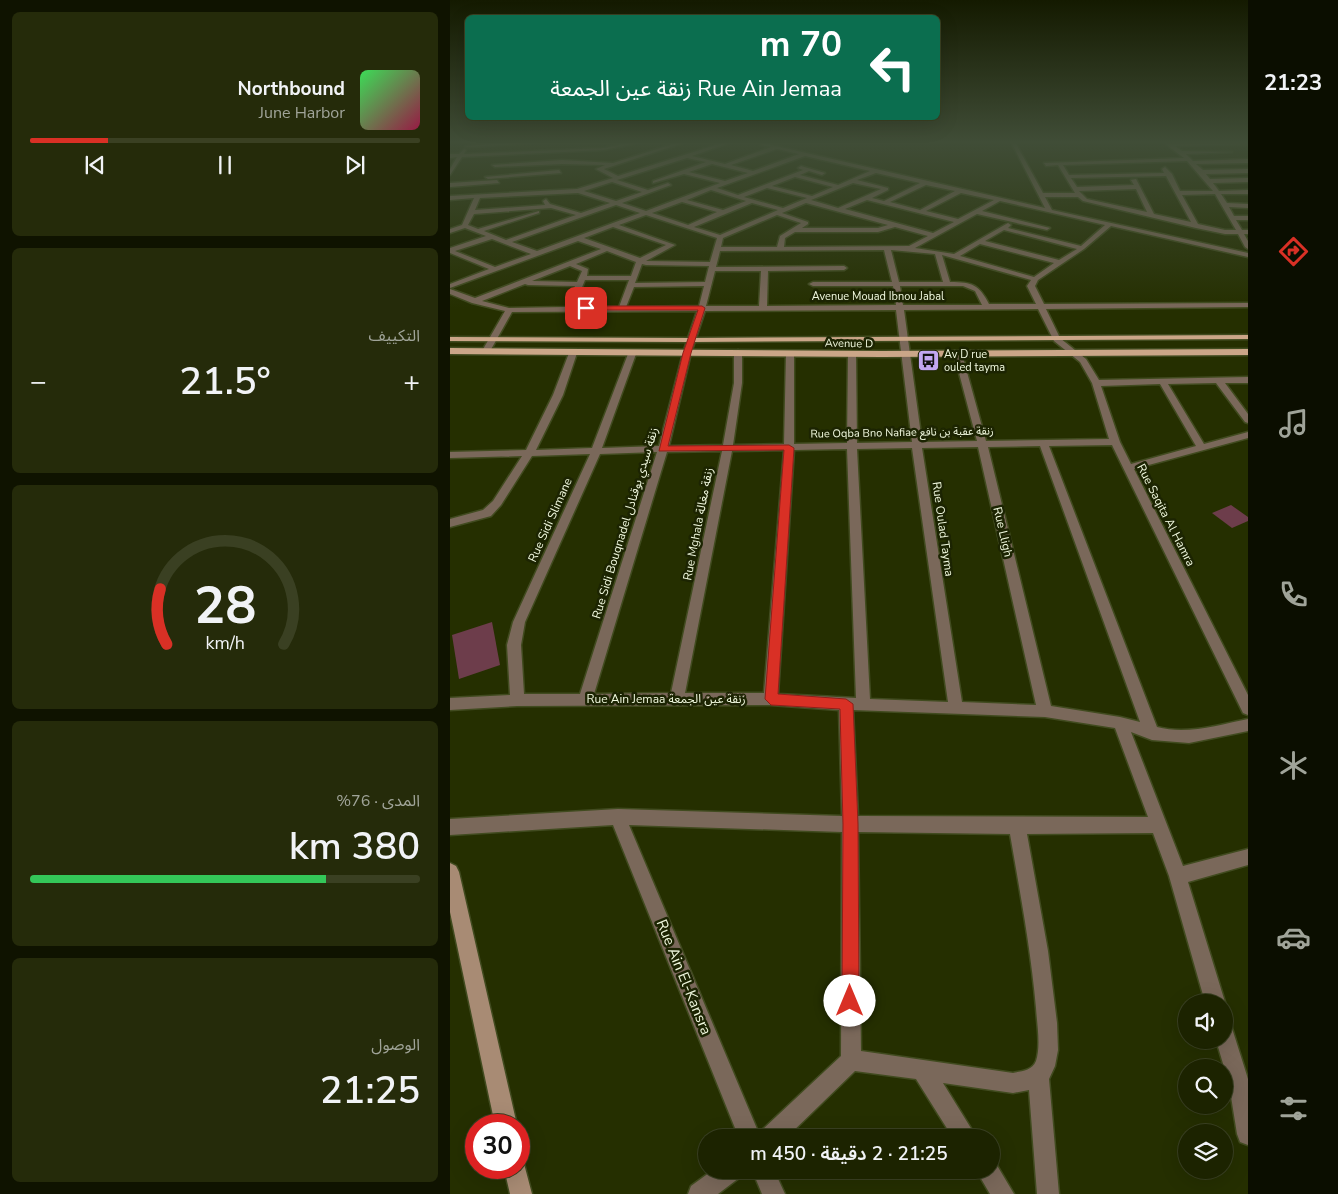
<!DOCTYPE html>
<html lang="ar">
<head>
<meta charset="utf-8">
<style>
  :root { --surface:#1c2300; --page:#252b0a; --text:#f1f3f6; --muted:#a0a499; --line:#3a4022; --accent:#d93025 }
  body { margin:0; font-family:"Nunito Sans","Noto Sans Arabic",sans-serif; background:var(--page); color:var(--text); direction:rtl; height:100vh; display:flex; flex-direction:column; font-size:19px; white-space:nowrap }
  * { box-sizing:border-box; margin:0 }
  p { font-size:16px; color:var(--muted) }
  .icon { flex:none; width:28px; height:28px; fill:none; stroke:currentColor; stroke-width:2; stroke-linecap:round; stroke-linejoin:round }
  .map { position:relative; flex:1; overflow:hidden; direction:ltr }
  .side { display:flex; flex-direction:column; gap:12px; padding:12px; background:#0f1300; width:450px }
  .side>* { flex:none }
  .top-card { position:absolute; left:15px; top:15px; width:475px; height:105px; border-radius:8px; box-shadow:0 5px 20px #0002,0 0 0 1px var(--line); direction:rtl; background:#0b6e4f; color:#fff; overflow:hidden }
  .tools { position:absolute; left:728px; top:994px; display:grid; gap:10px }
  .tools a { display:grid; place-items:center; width:55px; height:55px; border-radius:50%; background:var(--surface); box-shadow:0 5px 20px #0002,0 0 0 1px var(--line); font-size:25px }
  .speed { position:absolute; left:15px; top:1114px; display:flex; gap:10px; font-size:25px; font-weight:700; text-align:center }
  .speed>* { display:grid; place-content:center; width:65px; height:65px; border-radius:50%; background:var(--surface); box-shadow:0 5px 20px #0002,0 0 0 1px var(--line); line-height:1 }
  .speed .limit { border:8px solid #d22; background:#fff; color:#111 }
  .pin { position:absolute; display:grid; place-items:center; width:42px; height:42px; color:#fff; margin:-21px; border-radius:10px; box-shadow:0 2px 8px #0006 }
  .me { position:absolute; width:55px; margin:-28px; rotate:0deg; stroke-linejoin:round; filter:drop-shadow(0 0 4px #0008) }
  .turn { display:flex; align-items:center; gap:18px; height:105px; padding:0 15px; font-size:22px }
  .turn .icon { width:65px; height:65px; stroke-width:2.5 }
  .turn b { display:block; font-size:35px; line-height:42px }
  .big { font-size:38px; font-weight:600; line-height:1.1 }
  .side .widget { flex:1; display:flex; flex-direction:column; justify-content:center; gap:8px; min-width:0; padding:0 18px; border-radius:8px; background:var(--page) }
  .side .dial { align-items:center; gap:0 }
  .dial svg { height:130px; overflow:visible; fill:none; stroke:var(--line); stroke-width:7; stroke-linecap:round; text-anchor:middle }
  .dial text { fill:var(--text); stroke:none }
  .song { display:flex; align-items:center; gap:15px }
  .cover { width:60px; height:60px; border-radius:8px; background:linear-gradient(135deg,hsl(130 70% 55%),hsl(340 70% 35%)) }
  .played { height:5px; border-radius:2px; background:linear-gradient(90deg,var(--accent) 20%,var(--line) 20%) }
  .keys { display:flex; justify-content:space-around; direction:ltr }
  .heat { display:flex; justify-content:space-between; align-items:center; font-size:28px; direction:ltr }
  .charge { height:8px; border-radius:4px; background:linear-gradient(90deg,#34c759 76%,var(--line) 0) }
  .trip { position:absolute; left:248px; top:1129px; width:302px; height:50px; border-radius:25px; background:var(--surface); box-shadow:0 5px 20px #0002,0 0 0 1px var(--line); font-weight:600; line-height:50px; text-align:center; direction:rtl }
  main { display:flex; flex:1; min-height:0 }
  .tab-bar { display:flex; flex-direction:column; width:90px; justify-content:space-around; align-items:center; background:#0b0e00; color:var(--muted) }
  .tab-bar .icon { width:35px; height:35px }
  .tab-bar .selected { color:var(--accent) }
  .tab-bar b { font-size:22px; color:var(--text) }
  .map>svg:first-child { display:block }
</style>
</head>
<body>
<main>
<nav class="tab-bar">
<b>21:23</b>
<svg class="icon selected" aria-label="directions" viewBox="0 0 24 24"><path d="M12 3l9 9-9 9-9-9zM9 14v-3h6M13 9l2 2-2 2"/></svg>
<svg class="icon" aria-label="music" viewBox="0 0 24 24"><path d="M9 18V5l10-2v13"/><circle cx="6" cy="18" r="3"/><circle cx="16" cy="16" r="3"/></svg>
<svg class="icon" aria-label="phone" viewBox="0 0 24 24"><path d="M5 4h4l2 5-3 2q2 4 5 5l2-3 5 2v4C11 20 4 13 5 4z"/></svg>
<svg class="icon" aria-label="climate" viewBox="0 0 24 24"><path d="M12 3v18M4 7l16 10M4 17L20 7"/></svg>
<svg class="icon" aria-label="car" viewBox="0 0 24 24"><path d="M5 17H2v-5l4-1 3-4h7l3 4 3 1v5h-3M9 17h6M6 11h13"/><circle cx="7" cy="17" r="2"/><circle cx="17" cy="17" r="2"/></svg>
<svg class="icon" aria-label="filters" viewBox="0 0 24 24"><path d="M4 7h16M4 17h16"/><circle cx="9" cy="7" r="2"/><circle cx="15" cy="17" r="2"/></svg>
</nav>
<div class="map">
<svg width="798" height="1194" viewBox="0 0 798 1194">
  <rect width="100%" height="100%" fill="#252f00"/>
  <g fill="#6d3d4b">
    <polygon points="781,505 798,517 798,521 782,528 762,513"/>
    <polygon points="42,622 50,665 9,679 2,635"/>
  </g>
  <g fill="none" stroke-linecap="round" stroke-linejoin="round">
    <defs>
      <g id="street">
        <polygon points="70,142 84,143 17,147 15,146"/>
        <polygon points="182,142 192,142 154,150 12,157 0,175 0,169 7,157 0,158 0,154 9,154 14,149 16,150 14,154 154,148"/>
        <path d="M229 142H236L154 169 168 176 275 142H282L242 156 275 164 321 147 311 145 313 143 595 208 561 142H565L593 193H625L608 165 596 166 594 163 734 158 713 142H798V144L725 146 732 151 782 152 736 154 743 161 798 159V163L746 164 753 170 798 169V173L756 174 760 179 798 178V182L763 183 769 191 798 190V194H771L777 203 798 204V208L779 207 784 216H798V220H786L792 230H798V234H794L798 241V249L795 247 788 234H775L746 228 633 201 628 197H595L602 210 798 253V257L661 226 634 249 588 280 585 286 594 304 798 303V307L596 309 610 338 636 359 649 380 798 377V383H775L798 414V423L795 422 766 383 718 384 754 444 798 432V438L684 469 798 695V715L793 713 662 445 599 446 707 727C737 735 768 725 798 719V731L739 743 702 740 681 732 733 866 798 849V865L738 882 775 1002 774 1004V1002H755L719 876 703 833 577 834 598 951 607 1023 608 1050 605 1066 599 1079 609 1194H587L579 1090 563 1093 493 1083 527 1138H503L466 1079 405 1071 336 1138H289L163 825 0 835V819L168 809 392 816 389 710 321 705 67 706 0 710V698L60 695 57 645 63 622 140 454 82 456 51 505 41 516 0 527V519L33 510 43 501 72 456 0 458V452L76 450 103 395 119 353 123 350 127 353 113 395 86 450 142 448 178 354 182 351 186 354 152 448 209 446 233 353 247 311 62 312 39 353H33L32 351 55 311 22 303 0 294V289L25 298 151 249 128 241 0 288V284L39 269 0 253V248L36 236 15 228 0 233V229L12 225 24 198 0 200V196L127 189 163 178 146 169 155 165 112 164 45 167 42 165 112 160 163 163ZM327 149 349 154 303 171 281 165ZM355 156 420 171 388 185 350 175 359 171 372 175 375 173 351 166 348 168 353 170 288 195 267 188ZM237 158 256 162 203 181V183L234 174 270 183 196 211 172 203 221 185 218 183 198 190 167 180ZM737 161 763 191H730L722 174 715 167 712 169 714 173 619 175 613 165ZM262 164 298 173 275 181 239 172ZM426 173 470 183 434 201 422 198 438 190V188L407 180ZM716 176 741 222 704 214 686 179 681 180 684 185 627 187 621 178ZM345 177 383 187 362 196 322 186ZM162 182 192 192 166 201 134 191ZM403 183 431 189 388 208 361 200ZM476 185 505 191 470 210 440 202ZM317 188 357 198 333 208 294 197ZM686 189 697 212 637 199 629 191ZM261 190 296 201 273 210 237 200ZM128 193 160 203 131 213 100 204 96 199 93 201 95 205 25 210 30 198ZM511 193 544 200 508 219 476 211ZM765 194 786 230H775L748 224 732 195ZM417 200 504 222 483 233 395 209ZM550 201 655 225 631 246 558 228 561 225 558 223 504 254 465 248 527 214 597 230 600 228 532 211ZM232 202 267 212 238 225 202 213ZM302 203 328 210 270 235 244 227ZM356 203 438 225 428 228H352L358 224V222L332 213ZM166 205 190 213 87 251 62 242ZM101 208 126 215 56 240 34 231 89 213V211L28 229 18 225 24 214ZM196 215 267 238 260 262 196 261 225 245 169 225ZM327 215 351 223 330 236 327 247H271L273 238ZM163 227 216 245 190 258 134 238ZM445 227 478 236 459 246 334 247 335 238 345 232H428ZM554 230 627 249 609 260 535 241ZM42 239 81 254 45 267 5 251ZM530 244 604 263 584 277 510 256ZM434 250 442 282H363L359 284 363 286H443L446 305 317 306 318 271 394 270 397 268 394 266 266 267 270 251ZM441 250 485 254 493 282H449ZM157 251 186 262 181 276H137L138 269 126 264ZM492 255 581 280 577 286 586 304H539C529 285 523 282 500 282ZM192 264 196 265 259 266 255 282 185 283ZM120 266 132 271 127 282 82 281ZM265 271H311L309 306H256ZM135 280H179L169 307H124ZM75 284 78 285 125 286 116 307 59 308 32 301ZM254 286 249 306 176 307 184 287ZM450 286H513L525 291 532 305H453ZM588 309 604 341 630 362 642 383 659 439 536 441 512 354 508 351 504 354 527 441 472 442 454 310ZM446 310 462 442 407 443 406 354 402 351 398 354 397 443 344 444V354L340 351 336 354 334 444 283 445 292 383V353L288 350 284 353V383L273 445 219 446 241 353 255 311ZM710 384 746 446 681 464 670 442 651 386ZM590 446 690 722 670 717 601 706 538 447ZM528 447 586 705 512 702 472 448ZM462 448 498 702 420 699 407 449ZM397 449 406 698 328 694 344 450ZM334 450 314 693H235L282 451ZM272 451 221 693 144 694 217 452ZM207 452 130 694H74L71 645 75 622 150 454ZM403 710 595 717 665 728 698 817 408 816ZM179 825 392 832 391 1056 312 1130 310 1136ZM408 832 560 834C570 892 581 950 586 1008 587 1024 591 1046 586 1061 582 1071 571 1071 563 1073L411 1051Z"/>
        <polygon points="109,170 111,173 38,179 35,177"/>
        <polygon points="47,180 49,183 0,187 0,183"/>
        <polygon points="774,1022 781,1025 798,1079 798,1145 790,1142 787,1134 779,1084 766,1040 774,1040"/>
        <polygon points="541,1161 545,1162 564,1194 540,1194 526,1170 541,1170"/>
        <polygon points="263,1170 292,1170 289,1178 268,1194 238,1194 241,1186"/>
        <polygon points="302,1170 324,1170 335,1194 312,1194"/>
      </g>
      <g id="secondary">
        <polygon points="0,863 6,866 9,872 67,1125 45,1125 0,912"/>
        <polygon points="69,1158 73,1160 82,1194 60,1194 54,1168 69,1168"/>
      </g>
      <g id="primary">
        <polygon points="798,335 798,339 241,342 0,341 0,337 241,338"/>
        <polygon points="0,348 432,351 798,349 798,355 432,357 0,354"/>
      </g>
    </defs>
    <use href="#street" stroke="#414b1f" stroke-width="3"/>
    <use href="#secondary" stroke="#414b1f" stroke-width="3"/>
    <use href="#primary" stroke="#414b1f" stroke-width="3"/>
    <use href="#street" fill="#7a685a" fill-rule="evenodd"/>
    <use href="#secondary" fill="#a88b74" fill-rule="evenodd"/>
    <use href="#primary" fill="#cba688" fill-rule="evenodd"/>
  </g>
  <linearGradient id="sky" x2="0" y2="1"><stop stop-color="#141a00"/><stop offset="0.46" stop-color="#404d37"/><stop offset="1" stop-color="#404d37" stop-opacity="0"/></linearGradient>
  <rect width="798" height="309" fill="url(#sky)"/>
  <polygon fill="#d93025" stroke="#8d1f18" points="136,306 252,306 255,308 241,353 218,446 339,445 344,448 328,694 396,699 403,704 408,824 409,1001 407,1007 400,1010 394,1007 392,1001 393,824 390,709 321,705 315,699 334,450 209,451 233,353 248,310 134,310"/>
  <defs>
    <symbol id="bus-square" viewBox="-11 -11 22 22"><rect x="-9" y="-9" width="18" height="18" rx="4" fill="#c3a7f2" stroke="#1c2402"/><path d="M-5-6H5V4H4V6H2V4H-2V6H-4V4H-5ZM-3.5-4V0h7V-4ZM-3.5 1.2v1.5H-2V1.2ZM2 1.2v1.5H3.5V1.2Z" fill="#111"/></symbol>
  </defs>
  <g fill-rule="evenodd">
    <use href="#bus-square" x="466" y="348" width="25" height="25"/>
  </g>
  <g text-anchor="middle" stroke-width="5" stroke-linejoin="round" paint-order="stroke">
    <g font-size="11" fill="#f0f8de" stroke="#1c2402">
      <text x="428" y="300">Avenue Mouad Ibnou Jabal</text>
      <text transform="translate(399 343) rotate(1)" y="4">Avenue D</text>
      <text transform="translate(452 432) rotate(-1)" y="4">Rue Oqba Bno Nafiae زنقة عقبة بن نافع</text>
    </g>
    <g font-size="11" fill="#f0f8de" stroke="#1c2402" text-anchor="start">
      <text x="494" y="358">Av D rue<tspan x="494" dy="13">ouled tayma</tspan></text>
    </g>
    <g font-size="12" fill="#f0f8de" stroke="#1c2402">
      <text transform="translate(716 515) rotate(63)" y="4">Rue Saqita Al Hamra</text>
      <text transform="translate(100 520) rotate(-66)" y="4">Rue Sidi Slimane</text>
      <text transform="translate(175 523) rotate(-73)" y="4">Rue Sidi Bouqnadel زنقة سيدي بوقنادل</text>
      <text transform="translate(248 524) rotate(-79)" y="4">Rue Mghala زنقة مغالة</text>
      <text transform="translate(493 529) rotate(82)" y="4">Rue Oulad Tayma</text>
      <text transform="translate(553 532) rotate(77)" y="4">Rue Lligh</text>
      <text x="216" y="703">Rue Ain Jemaa زنقة عين الجمعة</text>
    </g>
    <g font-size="15" fill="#f0f8de" stroke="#1c2402">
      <text transform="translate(234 977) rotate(68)" y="5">Rue Ain El-Kansra</text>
    </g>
  </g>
</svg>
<div class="tools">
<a><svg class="icon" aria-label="sound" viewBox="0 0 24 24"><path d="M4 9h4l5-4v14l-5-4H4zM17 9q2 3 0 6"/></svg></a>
<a><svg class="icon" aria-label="search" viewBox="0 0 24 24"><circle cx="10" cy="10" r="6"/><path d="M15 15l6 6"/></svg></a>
<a><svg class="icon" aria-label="layers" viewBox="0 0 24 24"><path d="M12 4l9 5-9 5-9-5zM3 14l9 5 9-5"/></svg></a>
</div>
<div class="speed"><div class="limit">30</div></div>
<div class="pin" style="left:136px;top:308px;background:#d93025"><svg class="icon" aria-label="arrive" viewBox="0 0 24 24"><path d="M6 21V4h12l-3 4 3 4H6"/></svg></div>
<svg class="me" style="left:400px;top:1001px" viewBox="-20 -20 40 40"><circle r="19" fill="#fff"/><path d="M0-13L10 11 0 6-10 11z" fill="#d93025"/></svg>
<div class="trip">21:25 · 2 دقيقة · 450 m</div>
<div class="top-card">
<div class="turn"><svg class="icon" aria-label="left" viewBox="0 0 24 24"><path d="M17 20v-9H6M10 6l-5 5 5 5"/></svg><div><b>70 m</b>Rue Ain Jemaa زنقة عين الجمعة</div></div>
</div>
</div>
<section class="side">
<div class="widget">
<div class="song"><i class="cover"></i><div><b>Northbound</b><p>June Harbor</p></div></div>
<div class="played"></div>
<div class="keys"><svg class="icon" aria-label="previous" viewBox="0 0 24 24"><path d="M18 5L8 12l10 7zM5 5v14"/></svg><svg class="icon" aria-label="pause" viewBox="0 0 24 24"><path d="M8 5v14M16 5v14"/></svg><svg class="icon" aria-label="next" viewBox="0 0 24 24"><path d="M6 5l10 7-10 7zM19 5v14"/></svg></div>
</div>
<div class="widget"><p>التكييف</p>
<div class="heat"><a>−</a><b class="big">21.5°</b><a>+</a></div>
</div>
<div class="widget dial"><svg viewBox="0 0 100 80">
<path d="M14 69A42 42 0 1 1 86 69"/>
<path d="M14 69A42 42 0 0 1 10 35" stroke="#d93025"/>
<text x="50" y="56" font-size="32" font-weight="700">28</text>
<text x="50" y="72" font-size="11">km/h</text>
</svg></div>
<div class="widget"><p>المدى · 76%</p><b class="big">380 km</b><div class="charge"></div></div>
<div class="widget"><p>الوصول</p><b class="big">21:25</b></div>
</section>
</main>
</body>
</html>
